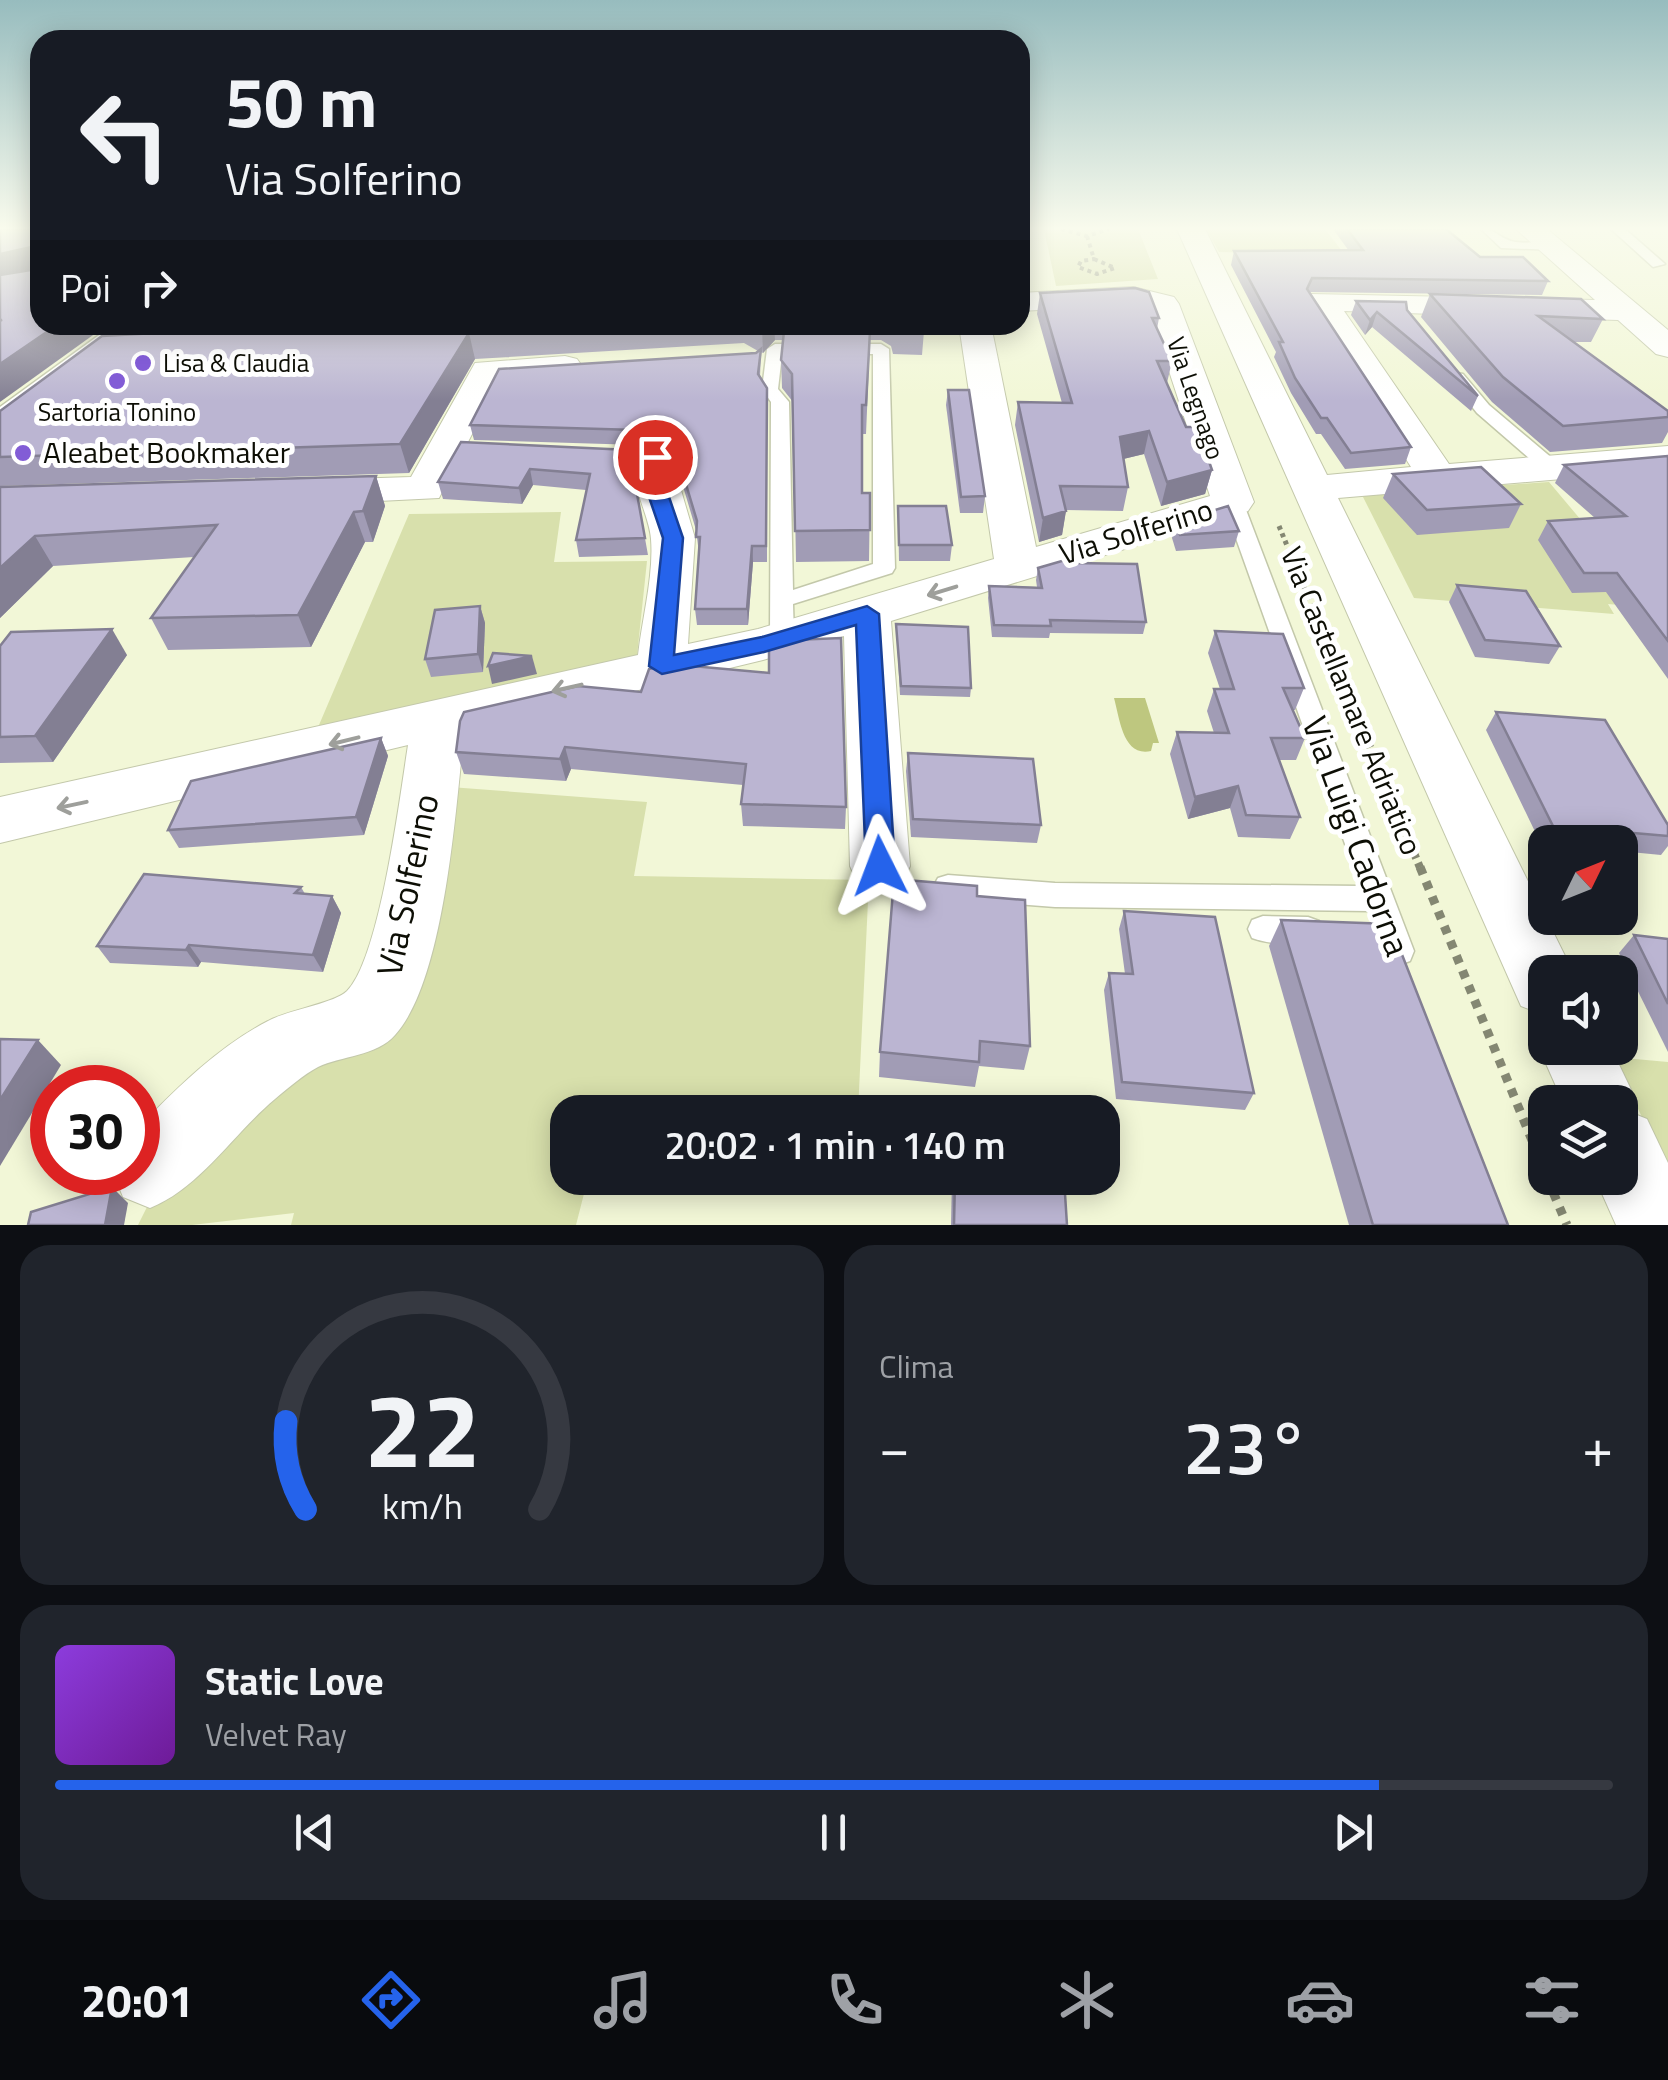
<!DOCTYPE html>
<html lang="it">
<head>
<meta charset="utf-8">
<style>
  :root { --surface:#171b24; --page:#20242c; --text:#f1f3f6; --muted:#9ea1a6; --line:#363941; --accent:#2563eb }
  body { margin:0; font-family:"Titillium Web",sans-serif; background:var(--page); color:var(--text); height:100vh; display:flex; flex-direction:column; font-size:38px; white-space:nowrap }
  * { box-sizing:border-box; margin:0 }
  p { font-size:32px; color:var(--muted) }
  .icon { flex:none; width:55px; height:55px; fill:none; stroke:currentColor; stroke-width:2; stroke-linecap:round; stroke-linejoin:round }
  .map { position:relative; height:1225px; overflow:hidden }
  .sheet { display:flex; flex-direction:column; gap:20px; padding:20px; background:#0d0f14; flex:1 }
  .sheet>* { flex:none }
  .banner { position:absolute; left:30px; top:30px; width:1000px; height:305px; border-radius:30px; box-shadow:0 5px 25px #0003; background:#171b24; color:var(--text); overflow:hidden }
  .needle { width:65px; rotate:47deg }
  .fabs { position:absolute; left:1528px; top:825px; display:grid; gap:20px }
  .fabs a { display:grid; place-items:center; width:110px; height:110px; border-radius:20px; background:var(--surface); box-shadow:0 5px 25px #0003; font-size:50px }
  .speed { position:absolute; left:30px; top:1065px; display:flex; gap:20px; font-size:50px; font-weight:700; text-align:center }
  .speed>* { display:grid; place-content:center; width:130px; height:130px; border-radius:50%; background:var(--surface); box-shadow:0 5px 25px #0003; line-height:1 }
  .speed .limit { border:15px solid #d22; background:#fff; color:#111 }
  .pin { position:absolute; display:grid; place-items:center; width:85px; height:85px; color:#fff; margin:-42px; border:5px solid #fff; border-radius:50%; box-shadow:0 2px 10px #0007 }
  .me { position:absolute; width:110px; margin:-55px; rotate:357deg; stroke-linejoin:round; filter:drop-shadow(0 0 8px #0008) }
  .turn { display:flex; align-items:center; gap:35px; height:210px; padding:0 30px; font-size:45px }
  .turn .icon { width:130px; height:130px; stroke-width:2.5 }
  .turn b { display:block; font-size:70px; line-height:85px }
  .then { display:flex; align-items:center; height:95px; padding:0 30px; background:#0003; gap:20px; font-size:38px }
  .big { font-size:75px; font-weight:600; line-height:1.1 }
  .sheet .tile { flex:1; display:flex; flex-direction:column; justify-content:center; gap:15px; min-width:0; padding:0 35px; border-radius:30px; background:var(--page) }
  .sheet .dial { align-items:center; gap:0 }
  .dial svg { height:260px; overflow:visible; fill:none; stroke:var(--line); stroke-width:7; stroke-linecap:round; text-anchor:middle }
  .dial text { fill:var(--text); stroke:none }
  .song { display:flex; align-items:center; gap:30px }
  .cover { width:120px; height:120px; border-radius:15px; background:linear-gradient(135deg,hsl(270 70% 55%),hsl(280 70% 35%)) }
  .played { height:10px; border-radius:5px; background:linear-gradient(90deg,var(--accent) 85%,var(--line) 85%) }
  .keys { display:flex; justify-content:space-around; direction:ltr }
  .heat { display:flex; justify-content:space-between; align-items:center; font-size:55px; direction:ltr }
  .sheet .tiles { flex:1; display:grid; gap:20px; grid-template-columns:1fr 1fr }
  .tile:last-child { grid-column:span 2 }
  .trip { position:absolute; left:550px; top:1095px; width:570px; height:100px; border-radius:30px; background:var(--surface); box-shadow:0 5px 25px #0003; font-weight:600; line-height:100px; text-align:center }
  .menu { display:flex; height:160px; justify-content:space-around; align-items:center; background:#090b0e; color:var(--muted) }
  .menu .icon { width:70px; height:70px }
  .menu .current { color:var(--accent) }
  .menu b { font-size:45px; color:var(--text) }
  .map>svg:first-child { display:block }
</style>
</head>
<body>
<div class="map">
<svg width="1668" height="1225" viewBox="0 0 1668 1225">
  <rect width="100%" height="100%" fill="#f2f7d7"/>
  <g fill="#d8e0ac">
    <polygon points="1044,229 1138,229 1158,279 1056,286"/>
    <polygon points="1206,229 1325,229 1345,255 1219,252"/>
    <polygon points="1549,482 1602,545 1632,606 1608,604 1614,614 1414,598 1362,495"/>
    <polygon points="561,512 554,562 647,561 636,665 316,732 409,514"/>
    <polygon points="450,787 647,802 634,876 869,880 858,1112 568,1112 568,1178 743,1178 741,1186 587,1182 576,1225 291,1225 294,1213 192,1225 138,1225 155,1191 346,1039"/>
    <polygon points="1613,1057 1668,1062 1668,1171"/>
  </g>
  <path fill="#bec77f" d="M1114 698H1145L1159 743H1153L1151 751C1123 757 1120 720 1114 698Z"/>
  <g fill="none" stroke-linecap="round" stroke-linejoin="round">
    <defs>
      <g id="lane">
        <path d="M1481 229C1496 229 1498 237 1511 241 1528 246 1547 237 1562 246L1555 250 1501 248Z"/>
        <polygon points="1611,229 1625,229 1665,264 1653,267"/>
        <path d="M775 344H881L889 349 895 568 892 573 793 604 794 638 782 646 770 638 771 402 762 389 767 349ZM782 354H873V564L793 590 789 402 778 389Z"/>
        <polygon points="1457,373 1463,374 1489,405 1559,464 1559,472 1545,472 1477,413 1449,378"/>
        <polygon points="1233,496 1243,502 1414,951 1410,961 1399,965 1388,961 1369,911 1055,907 948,899 938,896 933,887 938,878 948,875 1055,883 1360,886 1223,502"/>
        <path d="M1263 916 1308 917 1319 921 1323 930 1319 939C1300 946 1271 945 1252 938L1248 929 1252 920Z"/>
      </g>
      <g id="street">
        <polygon points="1177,229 1205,229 1327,475 1411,467 1306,301 1311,294 1595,300 1516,229 1547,229 1668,330 1668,357 1656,354 1618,320 1344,311 1449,464 1668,446 1668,470 1338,498 1573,972 1545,972 1545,1015 1521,1006"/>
        <path d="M1133 287 1174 297 1179 304 1254 502 1248 511 891 621 910 866 902 884 880 891 858 884 850 866 844 636 763 660 464 732C456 807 445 980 395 1035 377 1056 341 1056 318 1067 303 1075 288 1088 275 1099 233 1134 200 1188 150 1208L123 1197 113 1172H138V1128C177 1088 218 1047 268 1021 287 1010 333 1004 347 991 380 958 400 796 408 745L0 843V797L638 655C642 619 654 575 651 539 649 511 623 475 641 449H669L695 538 688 644 758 629 994 559 959 325H991L1036 547 1210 496 1149 310 1132 305 1020 311V293Z"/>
        <polygon points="565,356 577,359 582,366 577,373 500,380 439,498 318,504 303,501 297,492 303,483 318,480 411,477 475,363"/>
        <polygon points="1545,1034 1545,1048 1611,1048 1637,1102 1632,1113 1647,1119 1668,1163 1668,1225 1616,1225 1595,1178 1620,1178 1620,1102 1563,1102 1539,1048"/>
      </g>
      <polygon id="secondary" points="113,325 156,325 15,436 0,440 0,407"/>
    </defs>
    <use href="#lane" stroke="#c3c8aa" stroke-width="3"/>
    <use href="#street" stroke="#c3c8aa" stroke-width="2"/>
    <use href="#secondary" stroke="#c3c8aa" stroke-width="3"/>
    <g stroke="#848772" stroke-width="4" stroke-dasharray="4 4" stroke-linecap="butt">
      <polyline points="1061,229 1087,236 1109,229"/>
      <polyline points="1087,236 1094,259"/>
      <polygon points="1094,259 1115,268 1097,274 1078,267 1081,261"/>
    </g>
    <polyline stroke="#848772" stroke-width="5" stroke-dasharray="4 4" stroke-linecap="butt" points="1279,526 1308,597"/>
    <polyline stroke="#848772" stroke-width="8" stroke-dasharray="5 5" stroke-linecap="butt" points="1307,595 1421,870"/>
    <g stroke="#848772" stroke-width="9" stroke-dasharray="8 8" stroke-linecap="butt">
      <polyline points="1420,867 1545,1172"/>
      <polyline points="1547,1178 1567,1225"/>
    </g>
    <use href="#lane" fill="#fff" fill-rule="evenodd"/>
    <use href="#street" fill="#fff" fill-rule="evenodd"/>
    <use href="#secondary" fill="#fff" fill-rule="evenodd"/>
  </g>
  <g fill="#a19cb5">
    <polygon points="1333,229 1446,229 1480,257 1548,281 1542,295 1309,292 1411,447 1405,464 1345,469 1321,434 1316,434 1291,393 1274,357 1276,352 1231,265 1234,251 1349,251"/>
    <polygon points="1040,293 1159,318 1157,329 1172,361 1167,383 1186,427 1212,470 1205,494 1161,506 1144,454 1123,459 1128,487 1123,511 1066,510 1062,535 1039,542 1015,425 1018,402 1062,403 1037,314"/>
    <polygon points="1430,294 1603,319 1591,342 1573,342 1668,411 1668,432 1662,443 1550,452 1492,402 1421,317"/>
    <polygon points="1356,301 1407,310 1478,396 1471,411 1372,327 1365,335 1351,315"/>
    <polygon points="149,325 282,325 152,333"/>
    <polygon points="299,325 958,325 956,331 924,331 922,355 893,354 891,346 881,340 870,340 866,434 862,434 862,493 870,493 869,561 796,562 793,402 782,388 781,360 783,340 775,340 763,353 761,352 760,377 767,403 767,562 753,562 748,625 697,625 695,609 699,553 696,530 671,446 474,440 470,425 756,353 758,351 744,343 475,359 409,473 0,486 0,411"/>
    <polygon points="948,390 985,496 983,513 960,513 946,405"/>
    <polygon points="629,450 648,555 579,557 576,540 586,490 533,485 522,504 443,499 438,482"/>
    <polygon points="1668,456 1668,679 1606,592 1572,593 1538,540 1548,521 1595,518 1555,483 1564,465"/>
    <polygon points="1393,474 1521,504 1509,528 1417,535 1383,498"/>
    <polygon points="376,476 385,506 373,542 365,542 311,647 168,650 151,618 194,557 53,566 0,618 0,487"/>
    <polygon points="898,506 952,545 950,561 899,561"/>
    <polygon points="1176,522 1239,531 1234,547 1176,551 1172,538"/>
    <polygon points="1073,563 1146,622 1143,634 1050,633 1049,638 992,637 988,598 989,586 1037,587 1036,580 1038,568"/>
    <polygon points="1457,585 1560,646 1549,664 1475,657 1449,602"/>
    <polygon points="480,606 485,623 483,672 431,677 425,659"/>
    <polygon points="896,624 971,688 970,697 900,695"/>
    <polygon points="1215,631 1304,688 1295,710 1293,710 1305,738 1296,760 1279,760 1300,817 1290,839 1238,837 1230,808 1188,819 1170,754 1177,732 1214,733 1207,711 1214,689 1220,689 1208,653"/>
    <polygon points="0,646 127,655 53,762 0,763"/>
    <polygon points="641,692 846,807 845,829 743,826 741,804 743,785 571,769 566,781 464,774 456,752"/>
    <polygon points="1496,712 1668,825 1668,846 1661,855 1620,851 1620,842 1545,842 1545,845 1541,844 1486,730"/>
    <polygon points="381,738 388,756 364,835 179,848 168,830"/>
    <polygon points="908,753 1041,825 1037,843 911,837 906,771"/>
    <polygon points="301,887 305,894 332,896 341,913 323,972 201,962 198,967 110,963 97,946"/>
    <polygon points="977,896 1030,1046 1024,1070 979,1066 975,1087 879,1077 880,1052"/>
    <polygon points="1124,911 1254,1093 1245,1110 1116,1099 1104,990 1109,973 1125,974 1119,929"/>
    <polygon points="1281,920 1508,1225 1349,1225 1269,946"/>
    <polygon points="1634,935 1668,939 1668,1052 1619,953"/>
    <polygon points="952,1178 1064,1178 1067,1225 951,1225"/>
  </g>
  <g fill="#837f93">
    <polygon points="31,247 40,266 0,281 0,254"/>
    <polygon points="1377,312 1372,327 1365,335 1370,320"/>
    <polygon points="57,325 107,325 0,402 0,364"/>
    <polygon points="763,325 774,325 775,340 763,353 762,327"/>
    <polygon points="469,333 475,359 409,473 400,444"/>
    <polygon points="1149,431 1144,454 1115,461 1120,437"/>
    <polygon points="530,469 533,485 522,504 519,488"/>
    <polygon points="1212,470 1205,494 1161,506 1167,482"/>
    <polygon points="376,476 385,506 373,542 363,511"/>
    <polygon points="1066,511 1062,535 1039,542 1043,518"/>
    <polygon points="354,512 365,542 311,647 298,615"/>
    <polygon points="35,536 53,566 0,618 0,568"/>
    <polygon points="752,546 753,562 748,625 747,609"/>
    <polygon points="480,606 485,623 483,672 478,654"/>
    <polygon points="112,629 127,655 53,762 35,736"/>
    <polygon points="532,656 537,674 492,684 488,666"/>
    <polygon points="381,738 388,756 364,835 356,817"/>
    <polygon points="565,747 571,769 566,781 560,759"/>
    <polygon points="1238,786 1230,808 1188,819 1195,797"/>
    <polygon points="332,896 341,913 323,972 313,955"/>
    <polygon points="189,945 201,962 198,967 186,950"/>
    <polygon points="38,1040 61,1065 0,1166 0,1100"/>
    <polygon points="112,1187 128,1203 124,1225 105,1225"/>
  </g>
  <g fill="#bbb5d2" stroke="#837f93" stroke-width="2.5">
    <polygon points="0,229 40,229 40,325 57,325 0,364 0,321 2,320 0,320 0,275 31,270 31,247 0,254"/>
    <polygon points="1347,229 1446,229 1480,257 1523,257 1548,281 1312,278 1307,289 1411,447 1351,453 1327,418 1321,418 1295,378 1279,342 1283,342 1234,251 1363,250"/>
    <polygon points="1135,288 1149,292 1159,318 1152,318 1172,361 1157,361 1186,427 1197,427 1212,470 1167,482 1149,431 1120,437 1128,487 1060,486 1066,511 1043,518 1018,402 1072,403 1040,293"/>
    <polygon points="1430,294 1581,299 1603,319 1538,316 1668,411 1668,417 1563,426 1503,377"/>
    <polygon points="1356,301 1406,302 1407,310 1478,396 1377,312 1370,320"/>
    <polygon points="299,325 605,325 469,333 400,444 0,457 0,411 102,336"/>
    <polygon points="893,325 924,325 924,329 894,328"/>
    <polygon points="784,331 870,331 866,405 862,405 862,493 870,493 870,530 795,531 792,374 781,360"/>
    <polygon points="761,349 758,374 767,388 766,546 752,546 747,609 695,609 700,537 696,537 697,521 670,431 470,425 499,369 756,353"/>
    <polygon points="948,390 969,390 985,496 961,497"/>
    <polygon points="461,442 629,450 645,538 576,540 590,474 530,469 519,488 438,482"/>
    <polygon points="1668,456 1668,641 1617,573 1584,573 1548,521 1626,516 1564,465"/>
    <polygon points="1481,467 1521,504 1427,510 1393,474"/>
    <polygon points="376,476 363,511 354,512 298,615 151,618 217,525 35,536 0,568 0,487"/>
    <polygon points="898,506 946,506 952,545 899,545"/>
    <polygon points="1228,506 1239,531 1180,535 1176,522"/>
    <polygon points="1072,558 1073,563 1137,564 1146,622 1050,620 1051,626 994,625 989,586 1042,588 1038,568"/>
    <polygon points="1457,585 1526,591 1560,646 1485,640"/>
    <polygon points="480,606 478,654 425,659 435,610"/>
    <polygon points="896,624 968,627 971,688 901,686"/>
    <polygon points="112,629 35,736 0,737 0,646 11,632"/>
    <polygon points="1215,631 1283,634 1304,688 1283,688 1305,738 1271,738 1300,817 1246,815 1238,786 1195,797 1177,732 1229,733 1214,689 1234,689"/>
    <polygon points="841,638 846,807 741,804 746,764 565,747 560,759 456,752 460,721 464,712 578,686 641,692 649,669 670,664 769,673 769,641"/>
    <polygon points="493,653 532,656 488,666"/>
    <polygon points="1496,712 1605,720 1668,825 1668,836 1553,826"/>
    <polygon points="381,738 356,817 168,830 191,781"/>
    <polygon points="908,753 1033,759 1041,825 913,819"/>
    <polygon points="144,874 301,887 295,893 332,896 313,955 189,945 186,950 97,946"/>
    <polygon points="894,879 977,886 977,896 1025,900 1030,1046 980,1041 979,1062 880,1052"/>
    <polygon points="1124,911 1215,917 1254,1093 1122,1082 1109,973 1133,974"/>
    <polygon points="1281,920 1390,924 1508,1225 1373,1225"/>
    <polygon points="1634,935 1668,939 1668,1004"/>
    <polygon points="0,1039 38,1040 0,1100"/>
    <polygon points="955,1178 1064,1178 1067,1225 954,1225"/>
    <polygon points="112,1187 105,1225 28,1225 31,1212"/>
  </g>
  <defs><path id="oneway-shaft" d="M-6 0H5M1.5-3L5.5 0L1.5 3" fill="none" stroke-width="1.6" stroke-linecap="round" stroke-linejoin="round" transform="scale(2.5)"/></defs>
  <g stroke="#9e9f9b">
    <use href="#oneway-shaft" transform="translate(942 591) rotate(163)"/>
    <use href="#oneway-shaft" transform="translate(567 688) rotate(167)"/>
    <use href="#oneway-shaft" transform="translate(344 741) rotate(166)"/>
    <use href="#oneway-shaft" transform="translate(72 805) rotate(168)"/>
  </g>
  <linearGradient id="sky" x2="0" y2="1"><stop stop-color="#97bcbe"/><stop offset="0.57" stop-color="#f9fbed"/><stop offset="1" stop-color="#f9fbed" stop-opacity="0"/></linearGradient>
  <rect width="1668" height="401" fill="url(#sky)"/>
  <polygon fill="#2563eb" stroke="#184099" stroke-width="2.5" points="655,451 664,457 669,497 683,538 674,655 762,637 867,606 879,614 895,866 891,874 880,878 870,874 866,866 856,625 764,652 662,674 649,666 663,538 649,497 646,457"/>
  <g fill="#825cd6" stroke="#fff" stroke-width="4">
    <circle cx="143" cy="363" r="10"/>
    <circle cx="117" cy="381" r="10"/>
    <circle cx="23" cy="453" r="10"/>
  </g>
  <g text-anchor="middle" stroke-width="10" stroke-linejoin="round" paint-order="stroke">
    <g font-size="25" fill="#0d0e05" stroke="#fff" text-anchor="start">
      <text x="163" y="372">Lisa &amp; Claudia</text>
      <text x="117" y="421" text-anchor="middle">Sartoria Tonino</text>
    </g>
    <g font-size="25" fill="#0d0e05" stroke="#fff">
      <text transform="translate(1196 398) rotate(71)" y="9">Via Legnago</text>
    </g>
    <g font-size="30" fill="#0d0e05" stroke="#fff" text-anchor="start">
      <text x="43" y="463">Aleabet Bookmaker</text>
    </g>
    <g font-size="30" fill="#0d0e05" stroke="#fff">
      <text transform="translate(1136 532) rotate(-17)" y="10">Via Solferino</text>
      <text transform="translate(1351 701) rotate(68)" y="10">Via Castellamare Adriatico</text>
    </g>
    <g font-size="35" fill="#0d0e05" stroke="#fff">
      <text transform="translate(1356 836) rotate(70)" y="12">Via Luigi Cadorna</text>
      <text transform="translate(408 885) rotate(-78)" y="12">Via Solferino</text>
    </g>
  </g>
</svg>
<div class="fabs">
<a><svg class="needle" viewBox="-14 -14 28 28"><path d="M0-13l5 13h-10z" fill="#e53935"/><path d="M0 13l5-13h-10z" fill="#9ea1a6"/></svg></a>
<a><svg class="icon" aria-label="sound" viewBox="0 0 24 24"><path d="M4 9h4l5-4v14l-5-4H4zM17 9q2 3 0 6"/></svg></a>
<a><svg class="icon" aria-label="layers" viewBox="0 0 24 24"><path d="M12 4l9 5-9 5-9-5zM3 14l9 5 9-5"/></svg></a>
</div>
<div class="speed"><div class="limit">30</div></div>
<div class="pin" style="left:655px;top:457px;background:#d93025"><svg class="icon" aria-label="arrive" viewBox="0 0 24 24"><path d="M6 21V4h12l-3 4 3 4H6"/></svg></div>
<svg class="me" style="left:880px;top:866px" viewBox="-20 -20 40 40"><path d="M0-17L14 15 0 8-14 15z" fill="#2563eb" stroke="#fff" stroke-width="4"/></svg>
<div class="trip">20:02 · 1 min · 140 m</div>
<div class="banner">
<div class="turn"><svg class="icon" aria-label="left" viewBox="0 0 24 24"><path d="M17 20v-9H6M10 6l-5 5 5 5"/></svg><div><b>50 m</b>Via Solferino</div></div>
<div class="then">Poi<svg class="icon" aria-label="right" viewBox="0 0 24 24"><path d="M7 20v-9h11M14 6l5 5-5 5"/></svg></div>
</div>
</div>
<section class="sheet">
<div class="tiles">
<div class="tile dial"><svg viewBox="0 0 100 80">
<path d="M14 69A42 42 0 1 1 86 69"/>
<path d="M14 69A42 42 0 0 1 8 42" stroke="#2563eb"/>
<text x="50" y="56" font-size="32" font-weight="700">22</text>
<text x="50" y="72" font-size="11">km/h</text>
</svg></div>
<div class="tile"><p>Clima</p>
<div class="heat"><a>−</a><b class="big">23°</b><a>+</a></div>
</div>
<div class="tile">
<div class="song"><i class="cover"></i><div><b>Static Love</b><p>Velvet Ray</p></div></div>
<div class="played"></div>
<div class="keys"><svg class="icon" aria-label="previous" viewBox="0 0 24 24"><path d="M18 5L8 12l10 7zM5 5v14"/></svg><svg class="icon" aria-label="pause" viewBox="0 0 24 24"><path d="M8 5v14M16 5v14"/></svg><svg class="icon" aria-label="next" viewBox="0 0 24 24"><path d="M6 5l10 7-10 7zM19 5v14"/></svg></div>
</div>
</div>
</section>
<nav class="menu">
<b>20:01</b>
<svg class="icon current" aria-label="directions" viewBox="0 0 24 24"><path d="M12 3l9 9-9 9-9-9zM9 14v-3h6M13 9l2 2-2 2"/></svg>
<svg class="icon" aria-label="music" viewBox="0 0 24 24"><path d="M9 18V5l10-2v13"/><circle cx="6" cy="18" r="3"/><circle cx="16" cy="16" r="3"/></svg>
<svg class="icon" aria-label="phone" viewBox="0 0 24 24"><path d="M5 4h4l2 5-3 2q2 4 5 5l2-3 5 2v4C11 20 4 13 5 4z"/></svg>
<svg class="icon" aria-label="climate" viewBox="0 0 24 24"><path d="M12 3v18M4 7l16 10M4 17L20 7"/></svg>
<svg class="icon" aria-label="car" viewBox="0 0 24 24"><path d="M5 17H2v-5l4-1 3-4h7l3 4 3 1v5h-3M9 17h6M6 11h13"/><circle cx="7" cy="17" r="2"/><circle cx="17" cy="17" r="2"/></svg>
<svg class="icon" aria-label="filters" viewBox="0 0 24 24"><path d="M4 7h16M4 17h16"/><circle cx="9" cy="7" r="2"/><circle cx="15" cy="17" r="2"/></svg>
</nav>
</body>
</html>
